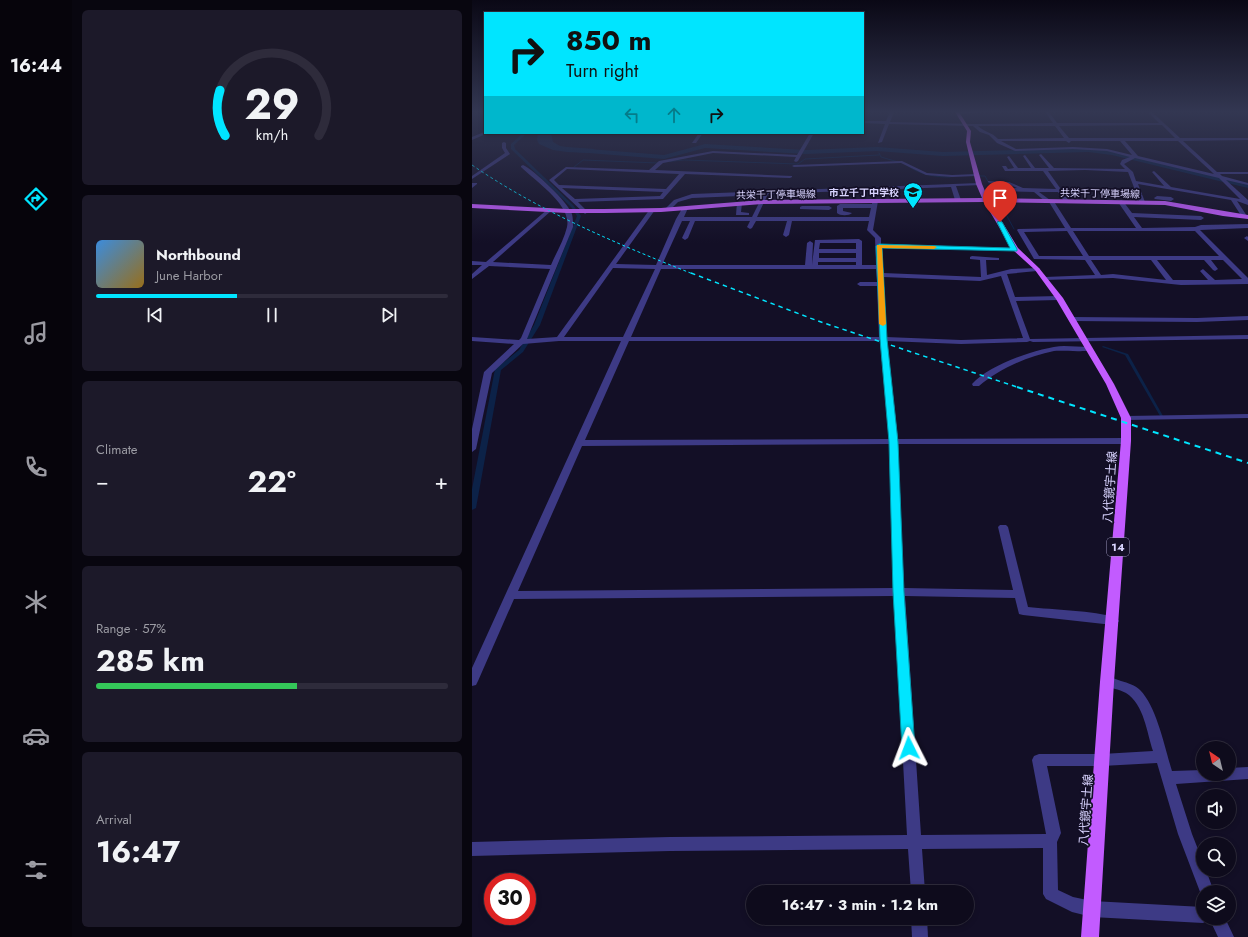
<!DOCTYPE html>
<html lang="en">
<head>
<meta charset="utf-8">
<style>
  :root { --surface:#0e0b1c; --page:#1c1929; --text:#f1f3f6; --muted:#9b9ba3; --line:#2e2b3b; --accent:#00e5ff }
  body { margin:0; font-family:Jost,"Noto Sans JP",sans-serif; background:var(--page); color:var(--text); height:100vh; display:flex; flex-direction:column; font-size:15px; white-space:nowrap }
  * { box-sizing:border-box; margin:0 }
  p { font-size:13px; color:var(--muted) }
  .icon { flex:none; width:22px; height:22px; fill:none; stroke:currentColor; stroke-width:2; stroke-linecap:round; stroke-linejoin:round }
  .map { position:relative; flex:1; overflow:hidden }
  .side { display:flex; flex-direction:column; gap:10px; padding:10px; background:#08060f; width:400px }
  .side>* { flex:none }
  .top-card { position:absolute; left:12px; top:12px; width:380px; height:122px; border-radius:0px; box-shadow:0 2px 6px #0003,0 0 0 1px var(--line); background:#00e5ff; color:#111; overflow:hidden }
  .needle { width:26px; rotate:325deg }
  .tools { position:absolute; left:724px; top:741px; display:grid; gap:8px }
  .tools a { display:grid; place-items:center; width:40px; height:40px; border-radius:50%; background:var(--surface); box-shadow:0 2px 6px #0003,0 0 0 1px var(--line); font-size:20px }
  .speed { position:absolute; left:12px; top:873px; display:flex; gap:8px; font-size:20px; font-weight:700; text-align:center }
  .speed>* { display:grid; place-content:center; width:52px; height:52px; border-radius:50%; background:var(--surface); box-shadow:0 2px 6px #0003,0 0 0 1px var(--line); line-height:1 }
  .speed .limit { border:6px solid #d22; background:#fff; color:#111 }
  .pin { position:absolute; display:grid; place-items:center; width:34px; height:34px; color:#fff; margin:-41px -17px; border-radius:50% 50% 50% 0; rotate:-45deg; box-shadow:0 0 4px #0007 }
  .pin .icon { rotate:45deg }
  .me { position:absolute; width:44px; margin:-22px; rotate:357deg; stroke-linejoin:round; filter:drop-shadow(0 0 3px #0008) }
  .turn { display:flex; align-items:center; gap:14px; height:84px; padding:0 16px; font-size:18px }
  .turn .icon { width:52px; height:52px; stroke-width:2.5 }
  .turn b { display:block; font-size:28px; line-height:34px }
  .lanes { display:flex; align-items:center; height:38px; padding:0 16px; background:#0003; justify-content:center; gap:20px; direction:ltr }
  .lanes .off { opacity:.35 }
  .big { font-size:30px; font-weight:700; line-height:1.1 }
  .side .widget { flex:1; display:flex; flex-direction:column; justify-content:center; gap:6px; min-width:0; padding:0 14px; border-radius:6px; background:var(--page) }
  .side .dial { align-items:center; gap:0 }
  .dial svg { height:104px; overflow:visible; fill:none; stroke:var(--line); stroke-width:7; stroke-linecap:round; text-anchor:middle }
  .dial text { fill:var(--text); stroke:none }
  .song { display:flex; align-items:center; gap:12px }
  .cover { width:48px; height:48px; border-radius:6px; background:linear-gradient(135deg,hsl(210 70% 55%),hsl(40 70% 35%)) }
  .played { height:4px; border-radius:2px; background:linear-gradient(90deg,var(--accent) 40%,var(--line) 40%) }
  .keys { display:flex; justify-content:space-around; direction:ltr }
  .heat { display:flex; justify-content:space-between; align-items:center; font-size:22px; direction:ltr }
  .charge { height:6px; border-radius:3px; background:linear-gradient(90deg,#34c759 57%,var(--line) 0) }
  .trip { position:absolute; left:274px; top:885px; width:228px; height:40px; border-radius:20px; background:var(--surface); box-shadow:0 2px 6px #0003,0 0 0 1px var(--line); font-weight:700; line-height:40px; text-align:center }
  main { display:flex; flex:1; min-height:0 }
  .menu { display:flex; flex-direction:column; width:72px; justify-content:space-around; align-items:center; background:#06040b; color:var(--muted) }
  .menu .icon { width:28px; height:28px }
  .menu .on { color:var(--accent) }
  .menu b { font-size:18px; color:var(--text) }
  .map>svg:first-child { display:block }
</style>
</head>
<body>
<main>
<nav class="menu">
<b>16:44</b>
<svg class="icon on" aria-label="directions" viewBox="0 0 24 24"><path d="M12 3l9 9-9 9-9-9zM9 14v-3h6M13 9l2 2-2 2"/></svg>
<svg class="icon" aria-label="music" viewBox="0 0 24 24"><path d="M9 18V5l10-2v13"/><circle cx="6" cy="18" r="3"/><circle cx="16" cy="16" r="3"/></svg>
<svg class="icon" aria-label="phone" viewBox="0 0 24 24"><path d="M5 4h4l2 5-3 2q2 4 5 5l2-3 5 2v4C11 20 4 13 5 4z"/></svg>
<svg class="icon" aria-label="climate" viewBox="0 0 24 24"><path d="M12 3v18M4 7l16 10M4 17L20 7"/></svg>
<svg class="icon" aria-label="car" viewBox="0 0 24 24"><path d="M5 17H2v-5l4-1 3-4h7l3 4 3 1v5h-3M9 17h6M6 11h13"/><circle cx="7" cy="17" r="2"/><circle cx="17" cy="17" r="2"/></svg>
<svg class="icon" aria-label="filters" viewBox="0 0 24 24"><path d="M4 7h16M4 17h16"/><circle cx="9" cy="7" r="2"/><circle cx="15" cy="17" r="2"/></svg>
</nav>
<section class="side">
<div class="widget dial"><svg viewBox="0 0 100 80">
<path d="M14 69A42 42 0 1 1 86 69"/>
<path d="M14 69A42 42 0 0 1 10 34" stroke="#00e5ff"/>
<text x="50" y="56" font-size="32" font-weight="700">29</text>
<text x="50" y="72" font-size="11">km/h</text>
</svg></div>
<div class="widget">
<div class="song"><i class="cover"></i><div><b>Northbound</b><p>June Harbor</p></div></div>
<div class="played"></div>
<div class="keys"><svg class="icon" aria-label="previous" viewBox="0 0 24 24"><path d="M18 5L8 12l10 7zM5 5v14"/></svg><svg class="icon" aria-label="pause" viewBox="0 0 24 24"><path d="M8 5v14M16 5v14"/></svg><svg class="icon" aria-label="next" viewBox="0 0 24 24"><path d="M6 5l10 7-10 7zM19 5v14"/></svg></div>
</div>
<div class="widget"><p>Climate</p>
<div class="heat"><a>−</a><b class="big">22°</b><a>+</a></div>
</div>
<div class="widget"><p>Range · 57%</p><b class="big">285 km</b><div class="charge"></div></div>
<div class="widget"><p>Arrival</p><b class="big">16:47</b></div>
</section>
<div class="map">
<svg width="776" height="937" viewBox="0 0 776 937">
  <rect width="100%" height="100%" fill="#130f26"/>
  <g fill="#0c2248">
    <polygon points="66,133 79,133 81,142 88,146 95,147 123,149 117,153 95,152 81,150 67,144 65,140"/>
    <polygon points="631,346 656,354 691,416 688,416 653,355 630,347"/>
  </g>
  <g fill="none" stroke-linecap="round" stroke-linejoin="round">
    <g stroke="#0c2248" stroke-width="1">
      <polyline points="405,149 408,151"/>
      <polyline points="407,153 409,157 426,162"/>
      <polyline points="192,162 212,160 326,164 333,159 407,155"/>
      <path d="M436 166C449 175 463 177 478 177"/>
      <polyline points="102,167 111,160 186,163"/>
      <polyline points="505,176 513,176 542,229"/>
    </g>
    <polygon fill="#0c2248" fill-rule="evenodd" points="51,133 55,133 42,145 43,149 101,205 109,216 68,325 51,352 29,370 4,508 0,510 0,489 23,369 47,350 62,325 105,216 99,207 39,149 39,144"/>
    <polygon fill="#0c2248" fill-rule="evenodd" points="233,144 334,150 405,147 471,152 616,148 640,151 776,184 776,188 640,155 616,152 471,156 405,151 334,154 233,148 192,159 104,152 101,150 104,148 192,155"/>
    <g fill="#3d3a85" fill-rule="evenodd">
      <path d="M418 112H422L418 122 502 124 581 123 573 112H577L585 123H687L676 112H680L708 138H776V140L711 141 745 172H776V174H748L750 176 776 183V185L754 180 776 200V205L765 201 775 216 774 217H770L759 200 666 184 673 202 668 203 656 172 613 170 576 171 598 202 593 203 586 192H567L578 200H581L599 228H664L646 202 649 200 651 201 660 213 729 216 732 218 729 220 662 217 670 228 723 227 729 225 776 224V228L728 230 776 278V284L709 285 641 278 571 280 570 279 573 277 623 275 613 260 562 259 545 230 546 229 593 228 577 202H574L562 192 531 191 529 190V188H545L536 184 518 183 516 182V181L537 182 551 188 584 189 571 171H533L530 166H534L536 169 542 168 535 157 537 156 546 168H559L551 156 553 155 563 168H577L567 155 569 154 582 168 653 169 648 164 650 160 658 157 635 151 601 149 543 151 525 143 517 135 508 132 501 126 417 124 410 142 406 143 413 124 391 123V121H414ZM690 125 703 138H597L587 126ZM506 126H583L592 138 526 139C520 132 512 132 506 126ZM529 141H594L597 143 599 141H648L660 155 635 149 601 147 544 149ZM653 141H706L742 174 666 156ZM663 158 747 178 768 199 699 187 682 171 680 172 692 186 664 181 661 172 652 164ZM595 231 611 256H567L552 232ZM601 231H723L747 256H617ZM619 260H679L694 280 641 274 629 275ZM685 260H732L741 270 743 271 746 269 739 260H751L770 279 743 280 731 269 728 271 736 280H701Z"/>
      <polygon points="486,112 513,112 485,114"/>
      <polygon points="12,132 16,133 0,140 0,137"/>
      <polygon points="227,133 231,133 224,143 220,143"/>
      <path d="M338 133H342L326 161 324 162 322 161 324 157 241 153 191 163 183 170 320 176V177L318 178 213 174 191 199 106 202 116 212 113 214 77 180 94 167 177 170 187 161 241 151 325 155ZM95 169 207 174 194 189 87 185 82 180ZM90 188 191 192 188 196 103 199Z"/>
      <polygon points="32,142 34,143 34,148 38,154 0,179 0,176 33,153 30,148 30,143"/>
      <polygon points="430,161 455,173 480,175 504,174 506,175 504,176 480,177 454,175 429,163 322,167 320,166 322,165"/>
      <path d="M51 165C62 170 96 202 100 214 101 218 101 223 101 227L55 339 85 337 178 209 183 210 144 264 184 265 204 219 211 207 216 208 212 217H280L291 195 220 198 206 202 198 210H194V208L202 200 220 194 507 183H509V185L484 186 489 200 486 202 483 200 479 187 296 194 285 217H397L399 208H371V211L380 213C377 216 368 216 365 213V206L368 204H400V201L403 199 406 201 401 230 409 238V244L545 248V250L543 251 409 248 411 273 509 277 508 260 498 259V257L500 256 527 258V260H514L515 275 539 269 567 268 568 269 565 271 535 274 543 297 587 296 590 298 587 300 544 301 558 339 776 335V339L561 342 558 341 555 342 489 344 415 341 426 439 654 438 658 441 654 444H426L432 588 541 590 526 527 528 525H534L536 527 556 607C582 610 620 610 645 618L647 621 645 624 641 625 551 615 547 614 543 598 433 596 449 835 574 834 560 760 562 756 567 754H630L681 751C675 733 672 704 654 693 647 689 638 688 631 686L629 682 631 678C637 676 643 679 649 681 656 683 663 685 668 690 685 707 693 749 700 771L731 770V774H757V768L776 767V779L704 784 720 834 731 862V870H734L742 892H731V898L730 897 706 834 685 763 630 766H575L589 833 585 842 586 890 601 897 620 901 731 907V918H753L762 937H746L737 918 736 920 731 923 620 917 600 912 574 899 571 894V848L450 849 453 892H439L436 849 198 851 0 856V842L198 837 435 835 422 596 42 599 6 681 4 685 0 686V668L149 341H87L51 344 20 373 4 449 0 452V429L12 372 42 344 0 341V337L47 340 49 338 78 269 17 266 0 279V274L10 265H0V261L14 262 77 208 80 210 79 211 21 262 79 265C84 253 92 240 95 227 100 205 63 181 49 167V166ZM210 221H218L210 238 213 240 216 238 223 221H278L275 227 278 229 280 228 284 221H315L311 235 314 237 317 235 320 221H397L395 230 403 238 404 265H390V241L387 239 343 240 340 265 341 243 338 241 335 243 333 265H190ZM348 243H384V249H347ZM347 253H384V258H347ZM346 262H384V265H346ZM141 268 183 269 151 337H92ZM189 269H404L405 282H388L385 284 388 286H405L407 337H159ZM529 276 551 338 489 340 414 337 411 277 508 281ZM157 341H408L417 439 113 440ZM418 444 422 588 46 591 110 446Z"/>
      <polygon points="0,183 5,183 5,184 0,188"/>
      <polygon points="685,196 699,197 702,199 699,201 683,199 682,198"/>
      <polygon points="265,202 270,203 269,212 277,213 277,215 264,215"/>
      <polygon points="330,206 357,206 360,208 357,210 328,209 328,207"/>
      <polygon points="775,236 776,237 776,241 772,238"/>
      <polygon points="776,316 776,320 725,322 599,321 596,319 599,317 725,318"/>
      <path d="M592 346 617 347 621 349C615 353 591 350 582 351 556 356 527 369 507 386H501L500 384C517 365 567 347 592 346Z"/>
      <polygon points="776,414 776,418 654,420 650,418 654,416"/>
      <polygon points="439,918 455,918 456,937 440,937"/>
    </g>
    <polygon fill="#c25bff" fill-rule="evenodd" points="483,112 487,112 499,131 498,142 510,184 516,198 693,201 776,215 776,219 751,216 693,205 518,202 546,248 567,268 591,298 642,384 659,418 659,441 642,682 627,937 609,937 628,682 649,441 649,418 634,384 584,299 563,270 541,250 512,202 290,204 189,212 132,213 95,213 0,208 0,204 95,209 132,209 189,208 290,200 510,198 504,184 494,142 495,131"/>
    <path stroke="#00e5ff" stroke-width="1" stroke-dasharray="3 2.5" stroke-linecap="butt" d="M0 165C67 211 145 244 221 274"/>
    <polyline stroke="#00e5ff" stroke-width="1.5" stroke-dasharray="4.5 4" stroke-linecap="butt" points="219,273 346,321 548,388"/>
    <polyline stroke="#00e5ff" stroke-width="2" stroke-dasharray="6 5" stroke-linecap="butt" points="545,387 776,463"/>
  </g>
  <linearGradient id="sky" x2="0" y2="1"><stop stop-color="#0a0815"/><stop offset="0.46" stop-color="#333752"/><stop offset="1" stop-color="#333752" stop-opacity="0"/></linearGradient>
  <rect width="776" height="243" fill="url(#sky)"/>
  <polygon fill="#00e5ff" stroke="#0095a6" points="528,221 530,222 545,249 545,251 410,248 415,339 426,442 432,592 443,748 441,753 437,754 432,753 430,748 421,592 417,442 408,339 404,246 407,244 538,248 525,222"/>
  <polygon fill="#f59e0b" points="405,245 462,246 465,247 462,249 410,248 414,324 411,326 407,324"/>
  <defs>
    <symbol id="school-pin" viewBox="-11 -11 22 30"><path d="M0 17L-7.5 6A9.5 9.5 0 1 1 7.5 6Z" fill="#00e5ff" stroke="#130f26"/><path d="M0-5L7-2L0 1L-7-2ZM-4 1L0 2.5L4 1V4Q0 6-4 4Z" fill="#111"/></symbol>
  </defs>
  <g fill-rule="evenodd">
    <use href="#school-pin" x="430" y="181" width="22" height="30"/>
  </g>
  <g text-anchor="middle" stroke-width="3.5" stroke-linejoin="round" paint-order="stroke">
    <g font-size="10" font-weight="bold" fill="#d9d4ff" stroke="#130f26" text-anchor="end">
      <text x="427" y="196">市立千丁中学校</text>
    </g>
    <g font-size="10" fill="#d9d4ff" stroke="#130f26">
      <text transform="translate(628 193) rotate(1)" y="4">共栄千丁停車場線</text>
      <text transform="translate(304 194) rotate(-1)" y="4">共栄千丁停車場線</text>
    </g>
    <rect fill="#130f26" stroke="#9e99be" stroke-width="1" x="635" y="538" width="22" height="18" rx="3"/>
    <g font-size="11" font-weight="bold" fill="#d9d4ff">
      <text x="646" y="551">14</text>
    </g>
    <g font-size="12" fill="#d9d4ff" stroke="#130f26">
      <text transform="translate(638 487) rotate(-86)" y="4">八代鏡宇土線</text>
      <text transform="translate(614 810) rotate(-86)" y="4">八代鏡宇土線</text>
    </g>
  </g>
</svg>
<div class="tools">
<a><svg class="needle" viewBox="-14 -14 28 28"><path d="M0-13l5 13h-10z" fill="#e53935"/><path d="M0 13l5-13h-10z" fill="#9b9ba3"/></svg></a>
<a><svg class="icon" aria-label="sound" viewBox="0 0 24 24"><path d="M4 9h4l5-4v14l-5-4H4zM17 9q2 3 0 6"/></svg></a>
<a><svg class="icon" aria-label="search" viewBox="0 0 24 24"><circle cx="10" cy="10" r="6"/><path d="M15 15l6 6"/></svg></a>
<a><svg class="icon" aria-label="layers" viewBox="0 0 24 24"><path d="M12 4l9 5-9 5-9-5zM3 14l9 5 9-5"/></svg></a>
</div>
<div class="speed"><div class="limit">30</div></div>
<div class="pin" style="left:528px;top:222px;background:#d93025"><svg class="icon" aria-label="arrive" viewBox="0 0 24 24"><path d="M6 21V4h12l-3 4 3 4H6"/></svg></div>
<svg class="me" style="left:437px;top:748px" viewBox="-20 -20 40 40"><path d="M0-17L14 15 0 8-14 15z" fill="#00e5ff" stroke="#fff" stroke-width="4"/></svg>
<div class="trip">16:47 · 3 min · 1.2 km</div>
<div class="top-card">
<div class="turn"><svg class="icon" aria-label="right" viewBox="0 0 24 24"><path d="M7 20v-9h11M14 6l5 5-5 5"/></svg><div><b>850 m</b>Turn right</div></div>
<div class="lanes"><svg class="icon off" aria-label="left" viewBox="0 0 24 24"><path d="M17 20v-9H6M10 6l-5 5 5 5"/></svg><svg class="icon off" aria-label="ahead" viewBox="0 0 24 24"><path d="M12 20V5M6 11l6-6 6 6"/></svg><svg class="icon" aria-label="right" viewBox="0 0 24 24"><path d="M7 20v-9h11M14 6l5 5-5 5"/></svg></div>
</div>
</div>
</main>
</body>
</html>
